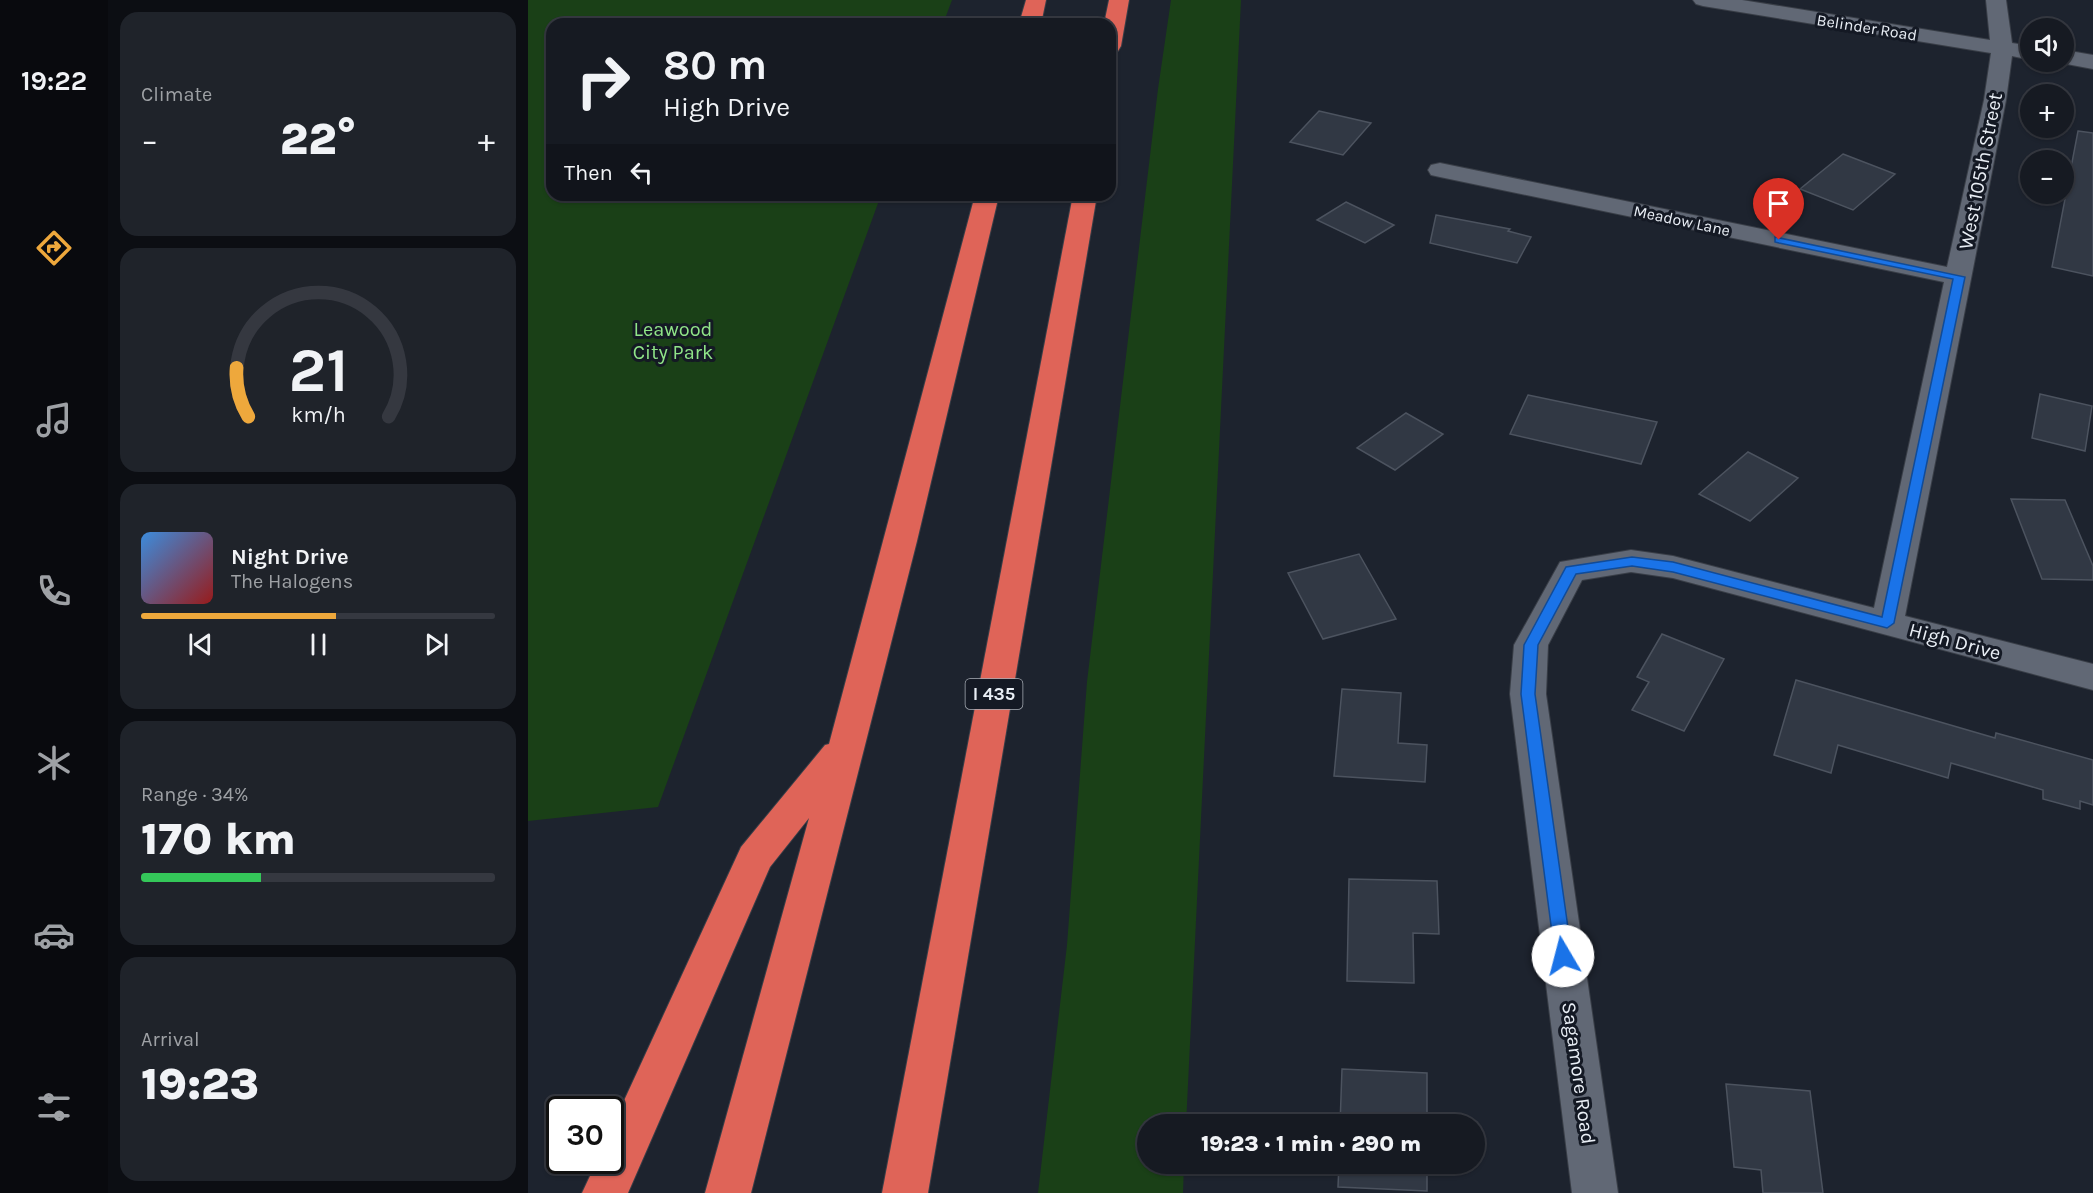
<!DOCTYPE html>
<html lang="en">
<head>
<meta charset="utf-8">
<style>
  :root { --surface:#161a22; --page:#1f232a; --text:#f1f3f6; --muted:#9ea1a5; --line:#353840; --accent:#eea83c }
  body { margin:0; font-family:Karla,sans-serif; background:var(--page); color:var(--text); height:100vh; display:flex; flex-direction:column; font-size:22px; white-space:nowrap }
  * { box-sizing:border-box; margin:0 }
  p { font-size:20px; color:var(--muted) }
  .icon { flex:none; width:33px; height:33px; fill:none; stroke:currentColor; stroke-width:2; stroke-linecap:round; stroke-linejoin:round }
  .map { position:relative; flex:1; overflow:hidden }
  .sheet { display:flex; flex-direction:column; gap:12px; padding:12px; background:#0c0e13; width:420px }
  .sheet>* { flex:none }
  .top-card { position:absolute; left:18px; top:18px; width:570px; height:183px; border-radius:18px; box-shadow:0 2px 4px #0004,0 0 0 2px var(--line); background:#161a22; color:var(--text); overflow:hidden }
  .fabs { position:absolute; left:1492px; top:18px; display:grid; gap:12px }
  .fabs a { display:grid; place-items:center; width:54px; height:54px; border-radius:50%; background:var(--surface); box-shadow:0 2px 4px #0004,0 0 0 2px var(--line); font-size:30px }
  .speed { position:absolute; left:18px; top:1096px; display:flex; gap:12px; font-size:30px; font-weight:700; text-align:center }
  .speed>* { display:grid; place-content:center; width:78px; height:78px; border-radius:50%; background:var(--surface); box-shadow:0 2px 4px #0004,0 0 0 2px var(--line); line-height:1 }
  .speed .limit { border:3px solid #111; border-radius:9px; background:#fff; color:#111 }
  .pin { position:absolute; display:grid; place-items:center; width:51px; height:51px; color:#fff; margin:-62px -26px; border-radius:50% 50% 50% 0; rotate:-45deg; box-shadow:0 0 6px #0007 }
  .pin .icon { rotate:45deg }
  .me { position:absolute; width:66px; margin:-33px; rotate:352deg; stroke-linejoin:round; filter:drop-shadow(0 0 4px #0008) }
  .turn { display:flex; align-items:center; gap:21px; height:126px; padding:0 18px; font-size:27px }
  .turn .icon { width:78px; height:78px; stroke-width:2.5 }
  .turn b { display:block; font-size:42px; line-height:51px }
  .then { display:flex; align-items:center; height:57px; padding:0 18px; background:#0003; gap:12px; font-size:22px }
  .big { font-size:45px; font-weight:800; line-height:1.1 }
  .sheet .tile { flex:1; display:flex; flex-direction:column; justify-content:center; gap:9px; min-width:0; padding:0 21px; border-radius:18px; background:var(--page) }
  .sheet .dial { align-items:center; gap:0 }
  .dial svg { height:156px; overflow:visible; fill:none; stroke:var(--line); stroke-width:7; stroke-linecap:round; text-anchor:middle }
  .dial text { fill:var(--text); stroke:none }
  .song { display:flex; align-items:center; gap:18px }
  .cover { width:72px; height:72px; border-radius:9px; background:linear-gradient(135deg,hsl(210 70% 55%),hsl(0 70% 35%)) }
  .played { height:6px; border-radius:3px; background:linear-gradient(90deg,var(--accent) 55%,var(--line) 55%) }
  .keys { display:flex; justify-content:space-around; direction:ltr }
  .heat { display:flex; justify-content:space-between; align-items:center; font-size:33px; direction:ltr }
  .charge { height:9px; border-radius:4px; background:linear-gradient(90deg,#34c759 34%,var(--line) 0) }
  .trip { position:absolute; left:609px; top:1114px; width:348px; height:60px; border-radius:30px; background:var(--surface); box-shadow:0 2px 4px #0004,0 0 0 2px var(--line); font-weight:800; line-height:60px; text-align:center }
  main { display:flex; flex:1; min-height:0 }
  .dock { display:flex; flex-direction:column; width:108px; justify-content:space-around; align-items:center; background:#090a0e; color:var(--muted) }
  .dock .icon { width:42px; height:42px }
  .dock .active { color:var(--accent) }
  .dock b { font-size:27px; color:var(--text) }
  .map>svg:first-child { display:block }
</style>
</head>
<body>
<main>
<nav class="dock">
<b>19:22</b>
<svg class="icon active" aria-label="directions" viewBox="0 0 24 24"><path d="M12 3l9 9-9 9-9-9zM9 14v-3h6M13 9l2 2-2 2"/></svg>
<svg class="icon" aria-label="music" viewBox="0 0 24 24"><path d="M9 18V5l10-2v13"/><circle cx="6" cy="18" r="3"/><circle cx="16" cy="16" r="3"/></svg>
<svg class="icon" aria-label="phone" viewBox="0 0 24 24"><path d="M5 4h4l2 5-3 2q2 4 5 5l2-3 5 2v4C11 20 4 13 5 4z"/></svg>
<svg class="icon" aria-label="climate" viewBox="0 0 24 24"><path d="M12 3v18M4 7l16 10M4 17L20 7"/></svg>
<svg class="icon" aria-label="car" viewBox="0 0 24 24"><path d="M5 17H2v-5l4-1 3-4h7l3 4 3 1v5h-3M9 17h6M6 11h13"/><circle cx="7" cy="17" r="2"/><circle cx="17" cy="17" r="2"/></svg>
<svg class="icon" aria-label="filters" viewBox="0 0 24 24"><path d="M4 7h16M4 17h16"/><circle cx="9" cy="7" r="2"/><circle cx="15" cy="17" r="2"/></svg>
</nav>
<section class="sheet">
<div class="tile"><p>Climate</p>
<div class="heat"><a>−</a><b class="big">22°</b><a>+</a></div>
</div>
<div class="tile dial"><svg viewBox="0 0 100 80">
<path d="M14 69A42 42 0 1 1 86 69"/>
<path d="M14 69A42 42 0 0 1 8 44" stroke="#eea83c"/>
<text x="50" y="56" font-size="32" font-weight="700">21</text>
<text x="50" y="72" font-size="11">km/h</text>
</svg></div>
<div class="tile">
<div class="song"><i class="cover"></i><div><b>Night Drive</b><p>The Halogens</p></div></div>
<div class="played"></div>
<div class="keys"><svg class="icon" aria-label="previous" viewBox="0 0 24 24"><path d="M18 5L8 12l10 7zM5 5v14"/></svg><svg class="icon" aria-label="pause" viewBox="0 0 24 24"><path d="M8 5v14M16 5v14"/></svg><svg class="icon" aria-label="next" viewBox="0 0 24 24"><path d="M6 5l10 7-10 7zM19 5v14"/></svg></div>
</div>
<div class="tile"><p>Range · 34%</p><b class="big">170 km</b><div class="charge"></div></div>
<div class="tile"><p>Arrival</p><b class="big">19:23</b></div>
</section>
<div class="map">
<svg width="1565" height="1193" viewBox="0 0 1565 1193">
  <rect width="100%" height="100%" fill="#1d232e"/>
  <g fill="#1a4017">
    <polygon points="0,0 424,0 415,24 24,24 24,195 353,195 130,807 0,821"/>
    <polygon points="643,0 713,0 658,1125 620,1125 620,1164 656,1164 655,1193 510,1193 539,945 559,682 630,89"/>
  </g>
  <g fill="#313844" stroke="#4c535f" stroke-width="1.5">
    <polygon points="791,111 843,123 815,155 762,142"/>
    <polygon points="1550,131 1565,133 1565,276 1524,267"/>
    <polygon points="1315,154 1367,174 1325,210 1272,189"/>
    <polygon points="818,202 866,225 837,243 789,220"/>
    <polygon points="908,215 982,229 980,231 1003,237 989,263 902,243"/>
    <polygon points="1512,394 1564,406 1557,451 1504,438"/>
    <polygon points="1000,395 1129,422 1113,464 982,434"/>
    <polygon points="878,413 915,434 867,470 829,448"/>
    <polygon points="1220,452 1270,478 1222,521 1171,494"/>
    <polygon points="1483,499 1537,500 1565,566 1565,580 1514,579"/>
    <polygon points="831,554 868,619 795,639 760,573"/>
    <polygon points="1134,634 1196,659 1156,731 1104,710 1121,682 1109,677"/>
    <polygon points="1268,680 1467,738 1468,733 1565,760 1565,805 1552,801 1552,809 1515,799 1515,790 1423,763 1420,778 1310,745 1303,773 1246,755"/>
    <polygon points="814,689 873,693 870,743 899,745 897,782 806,776"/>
    <polygon points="821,879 909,881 911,934 885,933 886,983 819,981"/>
    <polygon points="814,1069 899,1073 899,1125 812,1125"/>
    <polygon points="1198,1084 1282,1091 1295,1193 1235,1193 1233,1170 1206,1167"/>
    <polygon points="811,1164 899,1164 899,1191 810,1187"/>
  </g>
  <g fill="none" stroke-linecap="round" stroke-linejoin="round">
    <defs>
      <g id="minor">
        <polygon points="1165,0 1214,0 1462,40 1458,0 1478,0 1484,43 1503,46 1503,60 1484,56 1478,100 1377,616 1565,664 1565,690 1145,578 1103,572 1054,580 1020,645 1018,694 1090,1193 1044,1193 982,694 986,645 1032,562 1103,550 1145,556 1346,608 1416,282 912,177 903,175 900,170 903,165 912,163 1419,267 1456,100 1463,53 1175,6 1168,4"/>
        <polygon points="1536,50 1565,55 1565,69 1528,62 1536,62"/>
      </g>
      <g id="motorway">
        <polygon points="498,0 518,0 513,24 491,24"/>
        <polygon points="581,0 601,0 593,46 590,51 582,53 582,24 576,24"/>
        <polygon points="447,195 471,195 389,541 223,1193 177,1193 281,818 242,867 100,1193 54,1193 69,1161 82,1161 82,1131 213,847 297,745 301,744"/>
        <polygon points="545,195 569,195 400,1193 354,1193"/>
      </g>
    </defs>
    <use href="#minor" stroke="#393e47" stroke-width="2"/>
    <use href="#motorway" stroke="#393e47" stroke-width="2"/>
    <use href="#minor" fill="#616875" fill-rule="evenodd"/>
    <use href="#motorway" fill="#df6458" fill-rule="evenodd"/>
  </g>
  <polygon fill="#1a73e8" stroke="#114b97" stroke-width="1.5" points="1247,237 1437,277 1366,623 1359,628 1145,572 1104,566 1048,574 1010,645 1007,694 1044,956 1041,961 1035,963 1029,961 1027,956 993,694 996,645 1038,567 1104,557 1145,562 1354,617 1425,279 1251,243 1247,242"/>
  <g text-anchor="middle" stroke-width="6" stroke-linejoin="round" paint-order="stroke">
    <g font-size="16" fill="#e9eef5" stroke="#141924">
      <text transform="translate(1339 27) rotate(9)" y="6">Belinder Road</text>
      <text transform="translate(1154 220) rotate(12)" y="6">Meadow Lane</text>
    </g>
    <rect fill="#141924" stroke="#a9aeb6" stroke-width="1.5" x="437.5" y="679" width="57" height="30" rx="4.5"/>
    <g font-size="18" font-weight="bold" fill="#e9eef5">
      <text x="466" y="700">I 435</text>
    </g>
    <g font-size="20" fill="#e9eef5" stroke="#141924">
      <text transform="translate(1452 171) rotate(-79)" y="7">West 105th Street</text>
      <text transform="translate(1427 641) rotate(15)" y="7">High Drive</text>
      <text transform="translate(1051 1073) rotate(82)" y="7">Sagamore Road</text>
    </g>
    <g font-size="20" fill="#90e588" stroke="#141924">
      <text x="145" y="336">Leawood<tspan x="145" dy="23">City Park</tspan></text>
    </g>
  </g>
</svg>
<div class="fabs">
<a><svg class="icon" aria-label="sound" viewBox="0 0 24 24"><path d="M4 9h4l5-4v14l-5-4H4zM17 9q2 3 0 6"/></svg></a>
<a>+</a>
<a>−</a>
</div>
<div class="speed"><div class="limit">30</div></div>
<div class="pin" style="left:1251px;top:240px;background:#d93025"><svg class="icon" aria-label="arrive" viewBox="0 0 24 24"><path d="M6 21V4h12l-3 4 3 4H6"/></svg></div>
<svg class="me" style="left:1035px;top:956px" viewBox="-20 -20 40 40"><circle r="19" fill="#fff"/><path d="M0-13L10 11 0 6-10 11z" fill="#1a73e8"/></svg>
<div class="trip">19:23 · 1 min · 290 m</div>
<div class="top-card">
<div class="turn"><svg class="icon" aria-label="right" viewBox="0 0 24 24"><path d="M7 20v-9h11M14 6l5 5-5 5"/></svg><div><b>80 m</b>High Drive</div></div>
<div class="then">Then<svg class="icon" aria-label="left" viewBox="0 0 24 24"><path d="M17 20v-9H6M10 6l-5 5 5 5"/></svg></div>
</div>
</div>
</main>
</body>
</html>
